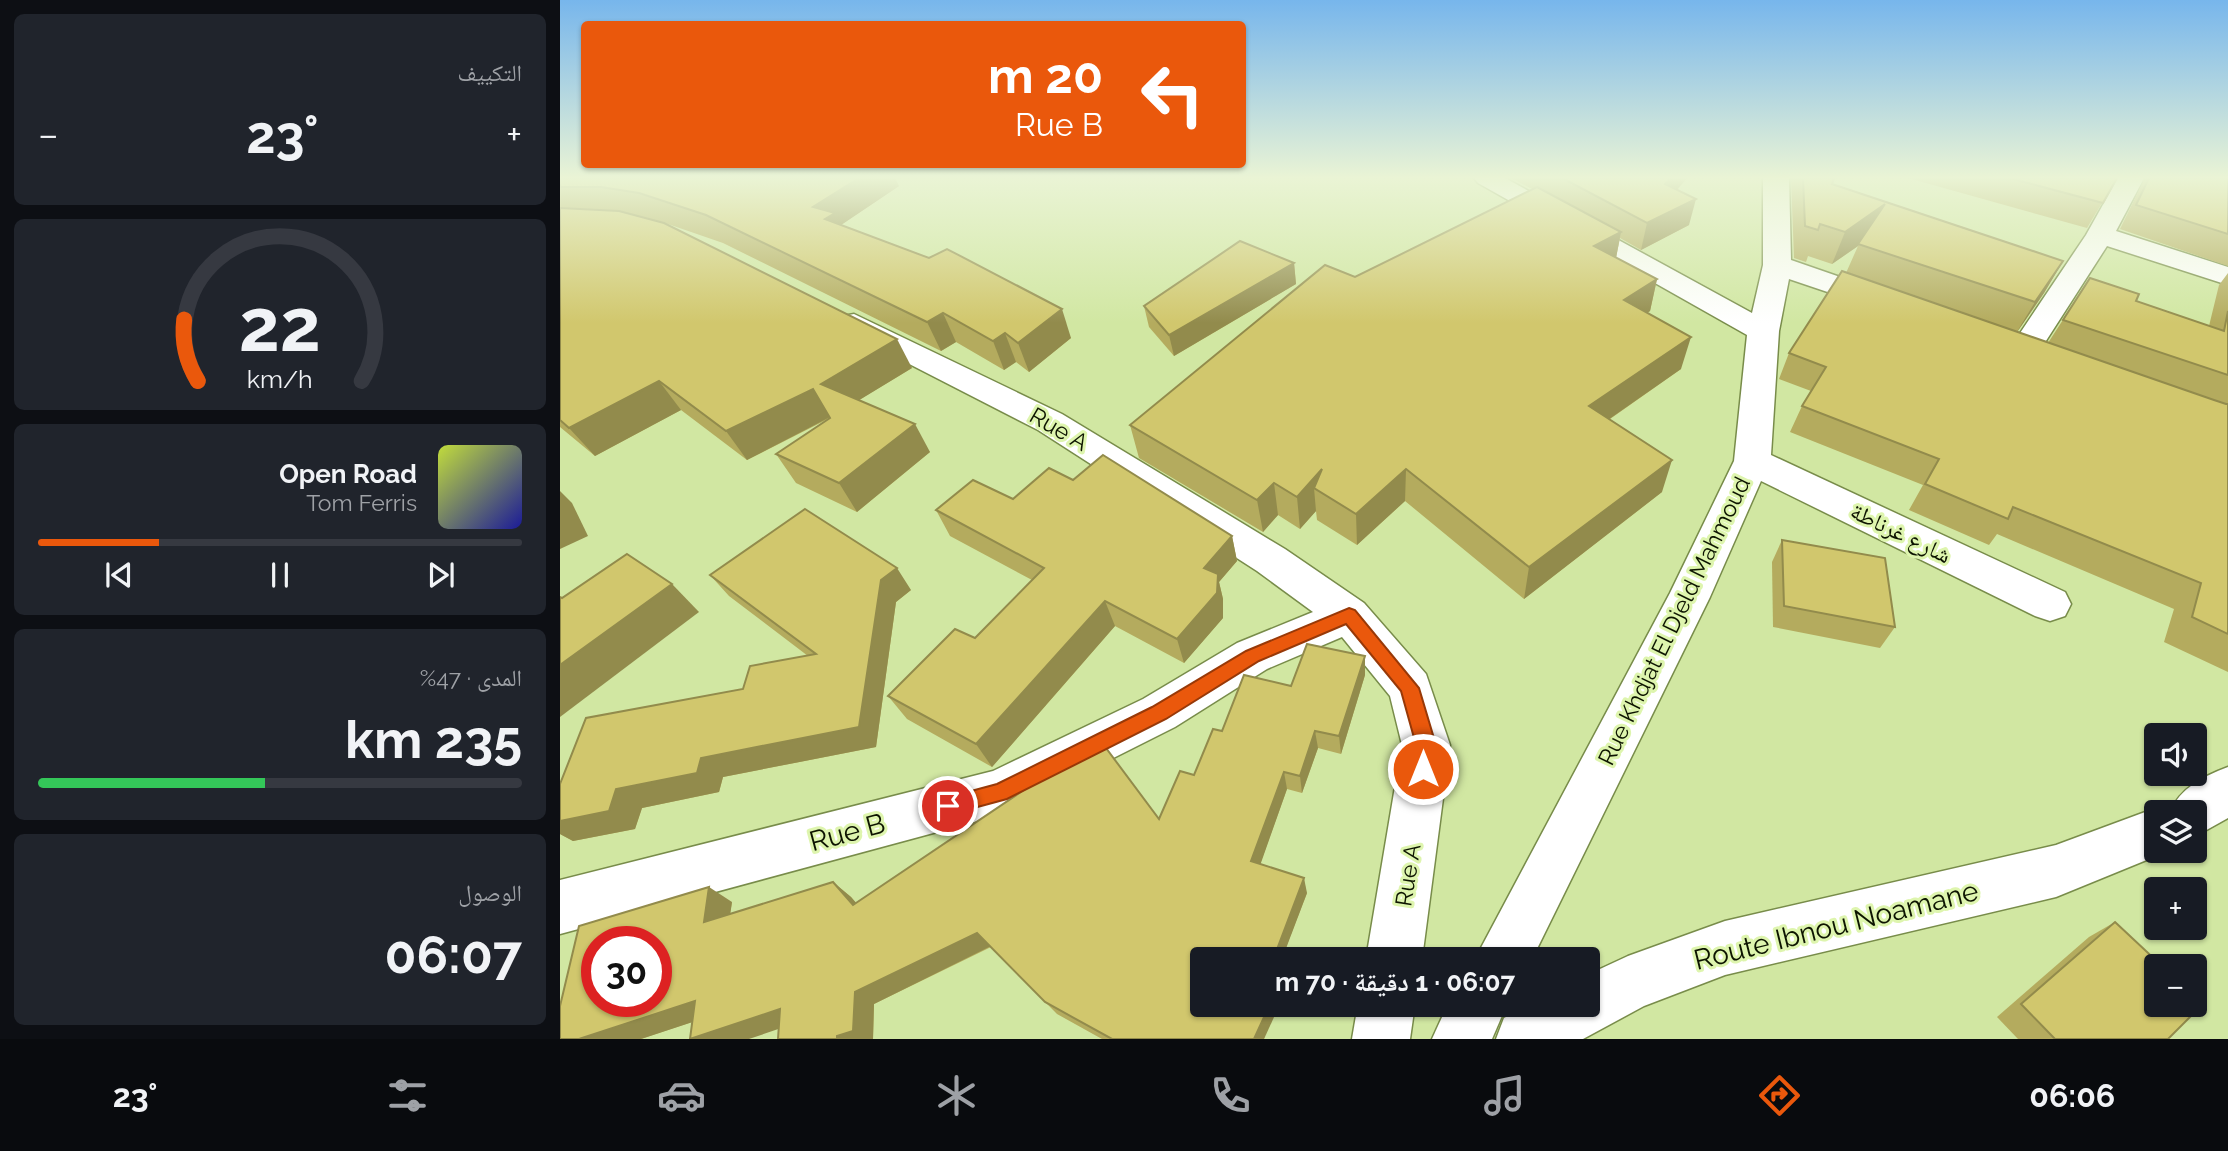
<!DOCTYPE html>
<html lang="ar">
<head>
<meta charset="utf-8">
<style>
  :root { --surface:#171b24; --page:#20242c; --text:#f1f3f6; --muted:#9ea1a6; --line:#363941; --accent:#ea580c }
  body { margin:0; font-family:Raleway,"Noto Naskh Arabic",sans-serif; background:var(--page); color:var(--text); direction:rtl; height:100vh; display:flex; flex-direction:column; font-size:26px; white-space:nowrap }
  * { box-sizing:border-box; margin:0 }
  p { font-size:23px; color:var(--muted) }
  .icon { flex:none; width:38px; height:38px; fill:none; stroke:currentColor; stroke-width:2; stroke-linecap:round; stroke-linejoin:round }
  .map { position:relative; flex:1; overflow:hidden; direction:ltr }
  .panel { display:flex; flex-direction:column; gap:14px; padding:14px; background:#0d0f14; width:560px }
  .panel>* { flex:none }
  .guide { position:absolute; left:21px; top:21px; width:665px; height:147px; border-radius:7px; box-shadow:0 2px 5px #0004; direction:rtl; background:#ea580c; color:#fff; overflow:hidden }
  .buttons { position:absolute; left:1584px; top:723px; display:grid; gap:14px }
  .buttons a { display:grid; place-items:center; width:63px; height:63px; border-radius:7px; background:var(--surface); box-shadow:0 2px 5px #0004; font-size:35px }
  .speed { position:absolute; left:21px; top:926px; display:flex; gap:14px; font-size:35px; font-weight:700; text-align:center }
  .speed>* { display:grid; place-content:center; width:91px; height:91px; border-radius:50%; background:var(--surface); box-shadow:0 2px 5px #0004; line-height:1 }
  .speed .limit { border:10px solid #d22; background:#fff; color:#111 }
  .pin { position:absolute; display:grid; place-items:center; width:60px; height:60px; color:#fff; margin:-30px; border:4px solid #fff; border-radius:50%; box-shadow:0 2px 7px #0007 }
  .me { position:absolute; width:77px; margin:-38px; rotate:0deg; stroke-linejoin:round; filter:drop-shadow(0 0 5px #0008) }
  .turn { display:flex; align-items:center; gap:24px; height:147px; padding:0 28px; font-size:32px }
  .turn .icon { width:91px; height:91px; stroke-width:2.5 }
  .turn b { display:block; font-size:49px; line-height:60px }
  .big { font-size:52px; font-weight:700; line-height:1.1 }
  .panel .tile { flex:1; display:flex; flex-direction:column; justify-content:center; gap:10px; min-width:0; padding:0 24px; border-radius:10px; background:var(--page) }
  .panel .dial { align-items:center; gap:0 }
  .dial svg { height:182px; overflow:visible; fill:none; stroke:var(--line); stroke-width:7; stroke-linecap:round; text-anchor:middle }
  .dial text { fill:var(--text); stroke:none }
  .song { display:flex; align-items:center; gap:21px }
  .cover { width:84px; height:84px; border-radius:10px; background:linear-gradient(135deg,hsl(70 70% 55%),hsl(240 70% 35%)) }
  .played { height:7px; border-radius:4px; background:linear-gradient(90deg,var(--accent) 25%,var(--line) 25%) }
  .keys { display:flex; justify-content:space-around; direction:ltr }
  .heat { display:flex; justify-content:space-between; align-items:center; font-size:38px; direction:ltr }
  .charge { height:10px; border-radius:5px; background:linear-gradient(90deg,#34c759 47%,var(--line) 0) }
  .trip { position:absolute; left:630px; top:947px; width:410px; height:70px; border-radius:7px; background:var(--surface); box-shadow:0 2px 5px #0004; font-weight:700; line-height:70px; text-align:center; direction:rtl }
  .menu { display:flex; height:112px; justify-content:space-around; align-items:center; background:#090b0e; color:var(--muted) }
  .menu .icon { width:49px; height:49px }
  .menu .on { color:var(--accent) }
  .menu b { font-size:32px; color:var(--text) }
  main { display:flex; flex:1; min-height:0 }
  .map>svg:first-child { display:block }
</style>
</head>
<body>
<main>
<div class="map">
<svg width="1668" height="1039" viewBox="0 0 1668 1039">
  <rect width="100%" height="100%" fill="#d1e7a2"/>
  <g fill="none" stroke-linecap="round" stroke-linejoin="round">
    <defs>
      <g id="minor">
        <polygon points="914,178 945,178 1192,313 1203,265 1203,178 1229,178 1231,260 1332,295 1336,301 1332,307 1321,310 1229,279 1219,331 1211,455 1505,592 1511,604 1505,616 1490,621 1475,616 1201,481 1150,597 972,959 915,959 1110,593 1174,461 1187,335 918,183"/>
        <polygon points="1558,178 1584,178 1556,231 1668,267 1668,285 1547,246 1475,358 1464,361 1453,358 1448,351 1526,235"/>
        <polygon points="294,314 502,414 725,549 804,603 866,674 890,745 862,959 806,959 842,745 830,696 782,637 707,669 615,727 440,815 0,934 0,880 433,771 583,699 677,643 753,612 697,571 478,430 283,330 278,323 283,316"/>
        <path d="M1668 767V818L1634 837V812H1610C1620 788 1644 776 1668 767Z"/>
        <polygon points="1596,808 1607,812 1596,812 1596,850 1611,850 1496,897 1165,975 1084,1006 1023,1039 936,1039 944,1018 971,1004 1027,1004 1027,975 1068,956 1165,921 1496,845"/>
        <polygon points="798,1004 855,1004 850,1039 792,1039"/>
        <polygon points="888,1004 947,1004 932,1039 872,1039"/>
      </g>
    </defs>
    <use href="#minor" stroke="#788c4a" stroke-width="3"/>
    <use href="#minor" fill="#fff" fill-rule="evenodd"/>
  </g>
  <g fill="#b4ab5e">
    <polygon points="0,178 339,186 281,225 511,338 469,372 456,362 444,370 396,342 381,351 163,243 105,223 352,368 299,400 370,452 297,512 236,483 216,454 270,418 187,460 121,410 35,456 0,427"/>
    <polygon points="951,178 1127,178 1117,190 1129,225 1081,250 1060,238 1056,258 1097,279 1090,311 1087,313 1121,369 1050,419 1102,492 964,599 845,501 797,545 757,520 756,511 740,529 718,515 703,532 579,458 570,425 795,277 972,189"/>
    <polygon points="1231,178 1274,178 1272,184 1503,261 1484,293 1457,332 1488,343 1530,278 1576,301 1649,326 1659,285 1668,273 1668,672 1604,642 1614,609 1437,534 1429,545 1349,510 1363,485 1230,432 1242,406 1251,391 1219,379 1229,353 1286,273 1298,246 1272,264 1248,256 1246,262 1234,258"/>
    <polygon points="1348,178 1557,178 1527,228"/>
    <polygon points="1585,178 1668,178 1668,266 1560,229"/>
    <polygon points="734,263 736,284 614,356 589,327 584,306"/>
    <polygon points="513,480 672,536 677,561 659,582 663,599 663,618 624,663 555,626 432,767 347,719 328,696 415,638 472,580 390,536 376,510 453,499"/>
    <polygon points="1222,540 1335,627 1320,648 1213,627 1212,562"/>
    <polygon points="150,575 351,590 336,602 316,747 163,777 159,792 82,808 75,829 13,841 0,834 0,784 248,656 169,596"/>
    <polygon points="805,656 805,675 781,754 758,748 742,793 727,789 700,864 747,893 723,955 704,1039 542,1039 497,1014 431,947 314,1004 313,1039 218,1039 219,1029 132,1022 81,1039 172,902 170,914 273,882 291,897 296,903 599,819 634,775 662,731 731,686"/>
    <polygon points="1555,922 1608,1039 1458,1039 1437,1017 1529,937"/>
  </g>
  <g fill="#928b4c">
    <polygon points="299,178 335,178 339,186 281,225 279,247 253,207"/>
    <polygon points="1111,178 1127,178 1099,210 1105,184"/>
    <polygon points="1136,199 1129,225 1081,250 1087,223"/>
    <polygon points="1325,204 1298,246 1272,264 1285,232"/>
    <polygon points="1061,232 1055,263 1034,246"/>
    <polygon points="1503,261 1484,293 1455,335 1475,302"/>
    <polygon points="734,263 736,284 614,356 609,335"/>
    <polygon points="1097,279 1090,311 1057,332 1064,300"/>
    <polygon points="502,309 511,338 469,372 458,343"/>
    <polygon points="383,313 396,342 381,351 367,322"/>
    <polygon points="445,333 456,362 444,370 433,341"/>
    <polygon points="1131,337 1121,369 1022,438 1029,406"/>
    <polygon points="337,339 352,368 278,413 261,384"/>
    <polygon points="99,381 121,410 35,456 9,428"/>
    <polygon points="253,389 270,417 187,460 166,431"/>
    <polygon points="355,424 370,452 297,512 279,483"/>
    <polygon points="1112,460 1102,492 964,599 969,567"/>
    <polygon points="762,469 754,488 756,511 740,529 737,497"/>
    <polygon points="846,469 845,501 797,545 796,514"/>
    <polygon points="714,483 718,515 703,532 697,500"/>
    <polygon points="0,491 12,503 28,536 0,549"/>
    <polygon points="672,536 677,561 659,582 663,599 663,618 624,663 617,639 644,568"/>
    <polygon points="337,568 351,590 336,602 316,747 163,777 159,792 82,808 75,829 13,841 0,834 0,821 56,789 141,758 299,727 321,580"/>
    <polygon points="112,584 139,612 0,717 0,665"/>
    <polygon points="545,601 555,626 432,767 416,744"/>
    <polygon points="805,656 805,675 781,754 779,736"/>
    <polygon points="755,731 758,748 742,793 740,776"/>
    <polygon points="724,772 727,789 696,877 691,861"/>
    <polygon points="744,878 747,893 722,959 716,952"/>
    <polygon points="273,882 291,897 311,920 293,905"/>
    <polygon points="149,887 172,902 167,936 144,922"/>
    <polygon points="417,933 431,946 314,1004 313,1039 277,1039 295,992"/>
    <polygon points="135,1001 160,1013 81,1039 19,1039"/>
    <polygon points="710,1004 720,1004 704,1039 694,1039"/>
    <polygon points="220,1009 242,1021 189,1039 131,1039"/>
  </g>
  <g fill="#d1c76d" stroke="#928b4c" stroke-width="2" fill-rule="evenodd">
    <polygon points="0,178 299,178 253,207 275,213 265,219 369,258 387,249 502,309 458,343 445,333 433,341 383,313 367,322 146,215 79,193 41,187 0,187"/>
    <polygon points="1002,178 1111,178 1105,184 1136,199 1087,223"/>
    <polygon points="1243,178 1274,178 1272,184 1503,261 1475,302 1298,244 1325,204 1285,232 1260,224 1258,230 1245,226"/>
    <polygon points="1449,178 1557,178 1543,203"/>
    <polygon points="1589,178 1668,178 1668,234 1576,205"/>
    <polygon points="977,187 1061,232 1034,246 1097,279 1064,300 1131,337 1029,406 1112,460 969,567 846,469 796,514 754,488 762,469 737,497 714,483 697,500 570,425 765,265 795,277"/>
    <polygon points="0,208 59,211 104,223 337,339 261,384 355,424 279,483 216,454 270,418 253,389 166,431 99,381 9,428 0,420"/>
    <polygon points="680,241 734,263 609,335 584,306"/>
    <polygon points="1282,271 1654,400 1666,404 1668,404 1668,634 1632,617 1641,583 1453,507 1448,519 1365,484 1379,459 1242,406 1266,367 1229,353"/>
    <polygon points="1530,278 1579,294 1576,301 1664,331 1668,311 1668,375 1503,320"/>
    <polygon points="543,455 672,536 644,568 658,574 657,593 617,639 545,601 416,744 328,696 395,629 415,638 484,568 376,510 413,480 453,499 489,468 513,480"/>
    <polygon points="245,509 337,568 321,580 299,727 141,758 137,773 56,789 49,811 0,821 0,784 26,718 183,689 190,666 256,654 150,575"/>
    <polygon points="1222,540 1325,558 1335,627 1224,606"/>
    <polygon points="67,554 112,584 0,665 0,597 2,598"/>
    <path d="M747 644 805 656 779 736 755 731 740 776 724 772 691 861 744 878 716 952 731 959H642V1004H710L694 1039H552L485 1002 417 933 295 992 293 1031 277 1036V1039H218L220 1009 130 1039 135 1001 19 1039H0V1006L19 926 149 887 144 922 273 882 293 905 501 765 543 744 599 819 620 771 634 775 653 729 662 731 684 675 731 686ZM37 942H96V1001H37Z"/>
    <polygon points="1555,922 1602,966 1596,966 1596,1004 1634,1004 1634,996 1643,1004 1608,1039 1495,1039 1461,1004"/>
  </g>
  <linearGradient id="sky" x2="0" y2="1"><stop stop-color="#77b6ec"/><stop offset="0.55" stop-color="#eaf4d5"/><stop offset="1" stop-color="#eaf4d5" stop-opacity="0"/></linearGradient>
  <rect width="1668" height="323" fill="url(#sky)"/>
  <polygon fill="#ea580c" stroke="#983908" stroke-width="2" points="789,608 795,610 859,688 876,745 870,776 863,778 856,776 853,769 856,745 841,691 786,624 699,661 606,719 447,799 388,815 381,813 378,806 381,799 437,784 592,707 686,651"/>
  <g text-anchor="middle" stroke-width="6" stroke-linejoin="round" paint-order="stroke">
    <g font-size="23" fill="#0d1400" stroke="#def5ae">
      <text transform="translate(499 429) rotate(30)" y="8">Rue A</text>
      <text transform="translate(1341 533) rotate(26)" y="8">شارع غرناطة</text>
      <text transform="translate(1114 621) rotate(-64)" y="8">Rue Khdjat El Djeld Mahmoud</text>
      <text transform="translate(848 875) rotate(-81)" y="8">Rue A</text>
    </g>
    <g font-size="28" fill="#0d1400" stroke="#def5ae">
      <text transform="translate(287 832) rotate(-15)" y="10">Rue B</text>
      <text transform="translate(1276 925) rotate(-14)" y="10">Route Ibnou Noamane</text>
    </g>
  </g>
</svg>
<div class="buttons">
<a><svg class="icon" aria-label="sound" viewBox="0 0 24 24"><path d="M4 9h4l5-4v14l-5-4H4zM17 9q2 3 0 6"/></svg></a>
<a><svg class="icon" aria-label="layers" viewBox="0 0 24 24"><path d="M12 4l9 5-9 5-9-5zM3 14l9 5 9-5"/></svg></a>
<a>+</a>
<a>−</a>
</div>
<div class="speed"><div class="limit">30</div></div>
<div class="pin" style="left:388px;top:806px;background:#d93025"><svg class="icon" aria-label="arrive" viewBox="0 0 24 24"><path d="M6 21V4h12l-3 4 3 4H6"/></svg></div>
<svg class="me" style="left:863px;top:769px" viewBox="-20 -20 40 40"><circle r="17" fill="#ea580c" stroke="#fff" stroke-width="3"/><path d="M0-11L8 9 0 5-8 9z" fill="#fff"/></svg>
<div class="trip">06:07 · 1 دقيقة · 70 m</div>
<div class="guide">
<div class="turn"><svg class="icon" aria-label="left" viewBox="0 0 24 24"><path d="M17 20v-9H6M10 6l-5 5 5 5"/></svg><div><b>20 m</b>Rue B</div></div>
</div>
</div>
<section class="panel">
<div class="tile"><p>التكييف</p>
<div class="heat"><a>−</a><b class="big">23°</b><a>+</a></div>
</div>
<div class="tile dial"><svg viewBox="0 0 100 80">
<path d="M14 69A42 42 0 1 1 86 69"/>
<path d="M14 69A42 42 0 0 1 8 42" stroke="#ea580c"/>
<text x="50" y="56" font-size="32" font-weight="700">22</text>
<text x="50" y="72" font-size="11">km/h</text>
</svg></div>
<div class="tile">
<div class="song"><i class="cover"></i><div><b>Open Road</b><p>Tom Ferris</p></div></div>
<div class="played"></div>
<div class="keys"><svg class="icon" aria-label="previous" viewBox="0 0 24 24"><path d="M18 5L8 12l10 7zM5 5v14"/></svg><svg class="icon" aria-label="pause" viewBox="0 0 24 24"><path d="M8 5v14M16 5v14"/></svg><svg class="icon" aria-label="next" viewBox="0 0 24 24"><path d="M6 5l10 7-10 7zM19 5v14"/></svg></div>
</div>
<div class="tile"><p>المدى · 47%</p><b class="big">235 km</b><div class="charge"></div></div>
<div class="tile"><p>الوصول</p><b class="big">06:07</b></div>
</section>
</main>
<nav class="menu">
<b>06:06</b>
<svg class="icon on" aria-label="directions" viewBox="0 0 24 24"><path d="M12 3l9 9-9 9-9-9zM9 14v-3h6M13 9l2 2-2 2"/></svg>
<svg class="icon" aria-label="music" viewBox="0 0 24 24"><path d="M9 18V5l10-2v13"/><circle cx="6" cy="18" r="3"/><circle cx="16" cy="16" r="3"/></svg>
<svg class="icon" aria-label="phone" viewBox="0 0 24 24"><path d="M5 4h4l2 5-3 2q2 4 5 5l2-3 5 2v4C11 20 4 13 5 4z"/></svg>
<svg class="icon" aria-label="climate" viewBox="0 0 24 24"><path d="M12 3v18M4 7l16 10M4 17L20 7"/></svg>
<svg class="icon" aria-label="car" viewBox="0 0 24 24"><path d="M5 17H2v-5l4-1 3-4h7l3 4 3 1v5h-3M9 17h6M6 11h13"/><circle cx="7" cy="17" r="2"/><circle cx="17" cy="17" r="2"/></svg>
<svg class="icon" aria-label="filters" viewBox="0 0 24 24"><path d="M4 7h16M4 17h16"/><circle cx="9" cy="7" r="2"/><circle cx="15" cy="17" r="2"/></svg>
<b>23°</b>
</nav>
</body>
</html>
